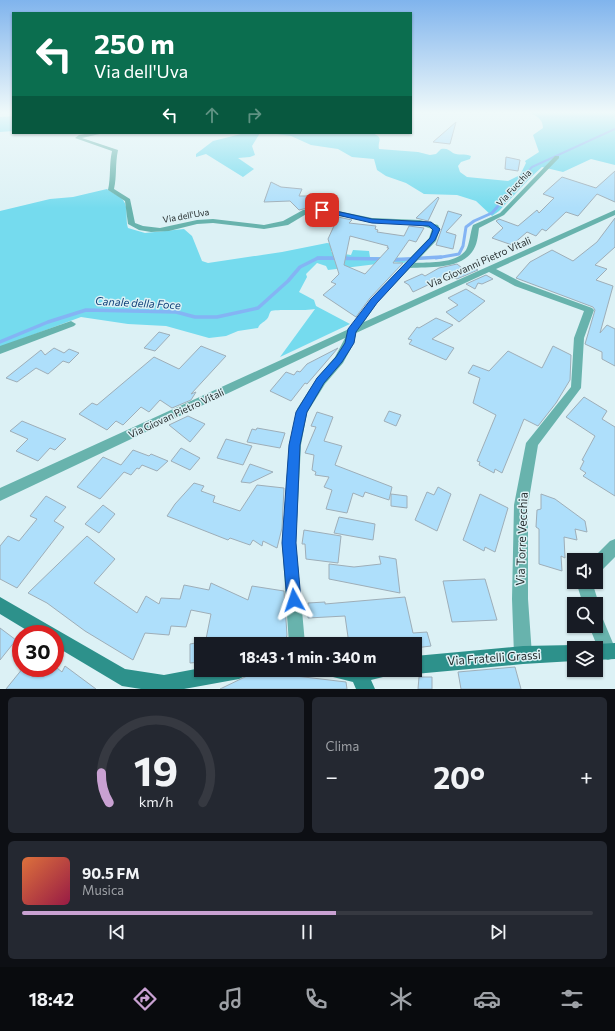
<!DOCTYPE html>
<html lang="it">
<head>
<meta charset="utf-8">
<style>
  :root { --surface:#171b24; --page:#242831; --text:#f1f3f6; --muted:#9ea1a6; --line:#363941; --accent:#c9a1d2 }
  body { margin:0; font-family:Commissioner,sans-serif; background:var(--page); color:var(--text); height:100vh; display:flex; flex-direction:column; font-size:15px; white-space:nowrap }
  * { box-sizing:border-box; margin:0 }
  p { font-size:13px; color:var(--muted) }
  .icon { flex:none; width:22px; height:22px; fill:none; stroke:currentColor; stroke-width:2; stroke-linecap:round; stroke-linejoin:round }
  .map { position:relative; height:689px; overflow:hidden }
  .sheet { display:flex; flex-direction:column; gap:8px; padding:8px; background:#0d0f14; flex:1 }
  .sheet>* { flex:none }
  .hud { position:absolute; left:12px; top:12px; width:400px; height:122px; border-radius:0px; box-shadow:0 1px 3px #0004; background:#0b6e4f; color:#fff; overflow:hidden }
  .fabs { position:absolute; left:567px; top:553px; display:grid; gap:8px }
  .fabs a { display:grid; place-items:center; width:36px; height:36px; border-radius:0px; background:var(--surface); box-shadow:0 1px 3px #0004; font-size:20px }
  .speed { position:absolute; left:12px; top:625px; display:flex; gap:8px; font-size:20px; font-weight:700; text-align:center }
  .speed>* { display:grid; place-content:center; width:52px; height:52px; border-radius:50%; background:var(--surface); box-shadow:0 1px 3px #0004; line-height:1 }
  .speed .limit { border:6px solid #d22; background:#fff; color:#111 }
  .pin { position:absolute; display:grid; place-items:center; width:34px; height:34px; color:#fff; margin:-17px; border-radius:8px; box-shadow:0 2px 6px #0006 }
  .me { position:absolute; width:44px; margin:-22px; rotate:355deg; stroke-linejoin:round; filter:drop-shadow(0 0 3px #0008) }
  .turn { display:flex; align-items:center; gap:14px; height:84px; padding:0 16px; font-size:18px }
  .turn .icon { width:52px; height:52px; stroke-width:2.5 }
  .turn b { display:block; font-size:28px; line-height:34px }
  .lanes { display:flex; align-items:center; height:38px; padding:0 16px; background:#0003; justify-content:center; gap:20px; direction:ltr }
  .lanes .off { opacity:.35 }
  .big { font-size:30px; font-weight:700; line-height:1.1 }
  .sheet .tile { flex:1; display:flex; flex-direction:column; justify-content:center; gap:6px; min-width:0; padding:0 14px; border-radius:6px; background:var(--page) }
  .sheet .dial { align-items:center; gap:0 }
  .dial svg { height:104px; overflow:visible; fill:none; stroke:var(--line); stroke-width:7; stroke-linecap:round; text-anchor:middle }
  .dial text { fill:var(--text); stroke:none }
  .song { display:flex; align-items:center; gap:12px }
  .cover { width:48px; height:48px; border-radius:6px; background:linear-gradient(135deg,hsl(20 70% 55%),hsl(340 70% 35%)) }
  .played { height:4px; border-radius:2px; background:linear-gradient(90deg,var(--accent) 55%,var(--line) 55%) }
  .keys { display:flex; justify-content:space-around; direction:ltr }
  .heat { display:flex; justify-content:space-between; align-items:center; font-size:22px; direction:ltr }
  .sheet .tiles { flex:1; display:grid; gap:8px; grid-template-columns:1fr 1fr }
  .tile:last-child { grid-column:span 2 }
  .trip { position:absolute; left:194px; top:637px; width:228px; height:40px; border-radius:0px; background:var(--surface); box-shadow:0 1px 3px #0004; font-weight:700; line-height:40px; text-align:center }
  .dock { display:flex; height:64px; justify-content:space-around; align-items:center; background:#090b0e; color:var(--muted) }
  .dock .icon { width:28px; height:28px }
  .dock .on { color:var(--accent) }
  .dock b { font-size:18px; color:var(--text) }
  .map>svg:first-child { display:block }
</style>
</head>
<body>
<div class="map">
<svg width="615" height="689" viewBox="0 0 615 689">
  <rect width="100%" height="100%" fill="#dcf1f5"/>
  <g fill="#75dbee">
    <path d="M525 112H615V165L591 159 563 172 542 167 530 178 499 211 492 216 476 201 457 195 424 194 406 183 386 176 377 170 374 159 352 157 338 149 311 145 291 136 270 133H372C385 138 377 140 379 149L418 152 430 155 436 154 441 149C447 148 449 150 453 153 458 156 465 153 471 156L470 159 461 162 458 166 460 172 467 177 508 181 520 175 526 163 525 161 539 152 533 135 543 128C543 117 533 114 525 112Z"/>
    <polygon points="13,116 13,131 0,132 0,117"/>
    <polygon points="245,133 260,133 252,146 255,155 250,157 238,158 254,169 243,177 206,154 196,157 196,154 213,141"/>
    <path d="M107 189C112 193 120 196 123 200 129 207 125 220 128 228L145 233 184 229 192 236 202 261 208 263 282 252 327 243 334 244 331 252 351 255 353 250 369 251 370 257 410 258 404 263 393 262 328 270 326 266 317 263 306 274 307 277 299 292 314 300 316 306 350 324 280 357 315 309C307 311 274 309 271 311 269 313 269 317 267 319 263 323 260 323 258 328L238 331 226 336 209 338 166 326 128 324 81 317 0 347V211L50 199 73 197Z"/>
  </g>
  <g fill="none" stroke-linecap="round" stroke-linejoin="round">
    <polyline stroke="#84b4f4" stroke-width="2" points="524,176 532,167 615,129"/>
    <g stroke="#84b4f4" stroke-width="3">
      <polyline points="317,258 347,258"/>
      <polyline points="436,258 459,254 463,246 466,227 474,221 492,213 525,175"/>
    </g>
    <g stroke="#84b4f4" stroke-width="3.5">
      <polyline points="390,260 441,257"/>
      <polyline points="0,342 48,322 86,310 176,312 195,317 217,317 258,308 288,281 300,267 318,258 383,259"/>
    </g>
  </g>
  <g fill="#aedffb" stroke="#9eaeb8" fill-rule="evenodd">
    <polygon points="456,122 450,144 433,142"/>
    <polygon points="506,157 520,160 518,171 505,169"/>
    <polygon points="615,171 615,202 597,194 578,216 566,212 546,231 542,229 536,236 527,232 512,245 492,238 503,228 496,221 499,219 518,226 537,210 539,213 554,198 543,194 562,177 596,188"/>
    <polygon points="271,182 281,187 302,189 299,196 313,196 316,206 299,210 290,201 264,202"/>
    <polygon points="438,197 439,198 428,221 416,218"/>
    <polygon points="448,211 462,215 446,232 456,235 453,249 436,245"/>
    <path d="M338 217 352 220 349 223 376 226 375 229 378 230 377 232 404 236 409 226 424 228 416 242 409 240 393 263H403L370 298 356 317 323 295 336 284 331 282 339 274 328 239ZM350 236 388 246 387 248H389L365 274 344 265Z"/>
    <polygon points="615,218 615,247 595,265 607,269 596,280 613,286 600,333 607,325 615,329 615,366 602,359 602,352 585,344 595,310 593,307 516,278 530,262 552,250 573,261 597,242"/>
    <polygon points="457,264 462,268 469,265 478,270 457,279 449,275 413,292 409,285 404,282 422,274 425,276 439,268"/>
    <polygon points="486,275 493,279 482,284 478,283 475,289 466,284"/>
    <polygon points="466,289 485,301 459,322 446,312 458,305 448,298"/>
    <polygon points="436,318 453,325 432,339 454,348 446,360 409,344 412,340 408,339 417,327 419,328"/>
    <polygon points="159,332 170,335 155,351 144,348"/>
    <polygon points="201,346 226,356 191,394 196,392 191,400 172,408 160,400 149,412 141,407 123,425 116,421 107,430 79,414 92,403 97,405 154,357 179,369"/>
    <polygon points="553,346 571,355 570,380 556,403 538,426 524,419 502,473 495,469 494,473 479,465 480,462 477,461 496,415 473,403 480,378 468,373 473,365 489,371 508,351 542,368"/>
    <polygon points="54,348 64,353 69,349 79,353 69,363 63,361 48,374 36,368 17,382 6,378 41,350 45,355"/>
    <polygon points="338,348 307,384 305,383 291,401 270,391 286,372 294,375 297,371 300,372 307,364"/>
    <polygon points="584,397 607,411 602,419 615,427 615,496 583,476 586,473 580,469 584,461 582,460 595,436 566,417"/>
    <polygon points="389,411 401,415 396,426 384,421"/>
    <polygon points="317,412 333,417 324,441 342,446 335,465 392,487 389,500 365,492 363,497 353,493 347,513 326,509 332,490 324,487 329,477 315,475 316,472 312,470 314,455 305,453 316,427 311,426"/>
    <polygon points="188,416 205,424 190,442 169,425"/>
    <polygon points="22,421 39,428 66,439 55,450 50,448 38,461 16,451 28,439 10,431"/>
    <polygon points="257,428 285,433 280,448 247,442 252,429 256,430"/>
    <polygon points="226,439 252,446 243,465 217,458"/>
    <polygon points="181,448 200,458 190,470 171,461"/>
    <polygon points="133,450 149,456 151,454 168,461 157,471 142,465 139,469 137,468 131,475 124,472 100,499 77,487 103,457 121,465"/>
    <polygon points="250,464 273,472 250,483 241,482"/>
    <polygon points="194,483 204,486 201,491 215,496 213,502 240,511 257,485 284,488 282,528 277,548 263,541 262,546 253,540 250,545 230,538 228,540 167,516 175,504"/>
    <polygon points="438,487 451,494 437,531 415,520 427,492 434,495"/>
    <polygon points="391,494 407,496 407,508 391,506"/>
    <polygon points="480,494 508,508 495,552 485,547 484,551 463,540"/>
    <polygon points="541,494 555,499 585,521 587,532 575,529 577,540 564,537 565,558 561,556 562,571 539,564 539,529 536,527 537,510 541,509"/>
    <polygon points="46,496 66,507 54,521 64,527 17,588 0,579 0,546 8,536 19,541 37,519 30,516"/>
    <polygon points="103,505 115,514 99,533 85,524"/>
    <polygon points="339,517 375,524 373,540 334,533"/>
    <polygon points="304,530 341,536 338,563 306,559 305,544 302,544"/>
    <polygon points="87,536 115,559 94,583 137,613 146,596 159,604 161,598 180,599 184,585 209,590 211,583 248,600 252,586 284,591 287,635 285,644 205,644 211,614 191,610 186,627 171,626 169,635 145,633 133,660 85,631 47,603 28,593"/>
    <polygon points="379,556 396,559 400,593 329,579 329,564 354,567 381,564"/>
    <polygon points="485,579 497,620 452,622 443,581"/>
    <polygon points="405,597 413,633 427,632 431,646 415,648 415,644 349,644 345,616 308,618 308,603 325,602 325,604"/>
    <polygon points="0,628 16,640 0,660"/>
    <polygon points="201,642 201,662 190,663 190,644"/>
    <polygon points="65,666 96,689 6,689 23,668 57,668 62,672"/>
    <polygon points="515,667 521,689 461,689 458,672"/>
    <polygon points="262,672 346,682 347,689 220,689 247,676"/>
    <polygon points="419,677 432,677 432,689 418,689"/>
  </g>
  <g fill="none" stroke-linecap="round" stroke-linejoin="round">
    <g fill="#68b3ad" fill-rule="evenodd">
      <path d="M90 133H104L82 138 118 150C115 164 117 176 114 189L130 199 135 223 143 226 160 228 197 220 213 219 264 225 283 221 303 210 319 207 372 218 420 220 438 225 440 229 436 241 415 263C430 262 456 264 466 250 470 243 470 233 473 225L500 213 555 156H559V158L504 215 479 228C478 236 477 246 472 252 460 269 429 267 410 268L377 303 364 322 615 210V215L496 269 521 282 592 308 594 310 584 338 581 388 538 445 528 505V599L532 655 529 661 523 664 517 661 514 655 512 599 514 505 526 443 571 387 574 338 584 311 515 286 489 272 356 333 354 343 343 363 325 384 307 413 301 445 296 543 305 644H289L282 543 289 445 297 409 317 378 335 357 345 338 0 501V488L349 329 371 299 429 238 432 229 420 225 372 222 319 212 308 213 288 225 264 229 213 223 197 224 169 231 151 232 139 230 128 224 125 201 108 190C111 177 109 164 112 151L75 138 79 135Z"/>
      <polygon points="71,321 76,324 74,326 0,354 0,346"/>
      <polygon points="615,539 615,557 601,571 596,573 596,560 591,560 610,541"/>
      <polygon points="580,582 596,582 594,588 599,604 597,610 596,604 583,604 578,588"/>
      <polygon points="596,615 602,617 615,648 614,658 608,660 602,658 589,626 596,626"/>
    </g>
    <g fill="#2d918b" fill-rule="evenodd">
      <polygon points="0,597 125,669 164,675 201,668 201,670 248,670 245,676 239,679 184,689 141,689 122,686 55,646 55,634 33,634 0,614"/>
      <polygon points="615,643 615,659 596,660 596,648 589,648 596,644"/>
      <polygon points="574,645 580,648 574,648 574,661 523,664 415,674 408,670 415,670 415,656 523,646"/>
      <polygon points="326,670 390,670 387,676 371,680 375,689 356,689 353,682 329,676"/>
    </g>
  </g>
  <linearGradient id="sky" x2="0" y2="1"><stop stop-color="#80b4ed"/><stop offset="0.54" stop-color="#eff9fa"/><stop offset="1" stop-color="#eff9fa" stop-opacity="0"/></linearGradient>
  <rect width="615" height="208" fill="url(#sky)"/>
  <polygon fill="#1a73e8" stroke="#114b97" points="322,208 372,219 431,222 440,229 435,240 377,303 356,332 354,343 342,362 324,383 307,412 300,445 296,543 301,600 299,605 294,607 289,605 287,600 282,543 289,445 296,412 317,378 336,357 345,343 348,329 371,299 430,238 433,230 429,226 372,223 320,211 320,209"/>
  <g text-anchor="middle" stroke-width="3" stroke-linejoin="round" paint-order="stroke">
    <g font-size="9" fill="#283031" stroke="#dcf1f5">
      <text transform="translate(514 188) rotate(-47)" y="3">Via Fucchia</text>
      <text transform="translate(186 216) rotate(-10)" y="3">Via dell'Uva</text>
    </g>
    <g font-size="10" fill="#283031" stroke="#dcf1f5">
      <text transform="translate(479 262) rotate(-24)" y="4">Via Giovanni Pietro Vitali</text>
      <text transform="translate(176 413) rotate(-25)" y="4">Via Giovan Pietro Vitali</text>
    </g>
    <g font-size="11" font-style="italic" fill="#104079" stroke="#dcf1f5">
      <text transform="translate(138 303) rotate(3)" y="4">Canale della Foce</text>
    </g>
    <g font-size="12" fill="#283031" stroke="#dcf1f5">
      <text transform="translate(522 539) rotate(-88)" y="4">Via Torre Vecchia</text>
      <text transform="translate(494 658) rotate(-4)" y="4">Via Fratelli Grassi</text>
    </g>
  </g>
</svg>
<div class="fabs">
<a><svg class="icon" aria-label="sound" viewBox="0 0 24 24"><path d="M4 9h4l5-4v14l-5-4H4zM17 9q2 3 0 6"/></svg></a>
<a><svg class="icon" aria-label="search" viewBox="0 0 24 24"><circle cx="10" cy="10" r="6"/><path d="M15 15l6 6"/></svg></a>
<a><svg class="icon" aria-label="layers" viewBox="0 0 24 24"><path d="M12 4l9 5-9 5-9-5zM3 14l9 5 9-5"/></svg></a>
</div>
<div class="speed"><div class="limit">30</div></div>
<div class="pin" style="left:322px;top:210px;background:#d93025"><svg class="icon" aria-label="arrive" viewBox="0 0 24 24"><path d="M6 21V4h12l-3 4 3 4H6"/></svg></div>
<svg class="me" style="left:294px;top:600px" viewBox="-20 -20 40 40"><path d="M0-17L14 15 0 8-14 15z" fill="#1a73e8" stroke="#fff" stroke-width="4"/></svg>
<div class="trip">18:43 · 1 min · 340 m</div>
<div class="hud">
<div class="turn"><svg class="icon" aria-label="left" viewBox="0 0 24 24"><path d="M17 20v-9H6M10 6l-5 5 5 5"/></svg><div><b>250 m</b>Via dell'Uva</div></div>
<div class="lanes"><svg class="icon" aria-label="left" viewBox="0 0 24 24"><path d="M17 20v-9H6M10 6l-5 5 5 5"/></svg><svg class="icon off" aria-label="ahead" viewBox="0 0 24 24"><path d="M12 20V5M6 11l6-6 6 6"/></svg><svg class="icon off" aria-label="right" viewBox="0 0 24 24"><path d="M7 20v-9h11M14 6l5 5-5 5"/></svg></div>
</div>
</div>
<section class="sheet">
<div class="tiles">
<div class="tile dial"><svg viewBox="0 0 100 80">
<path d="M14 69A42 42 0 1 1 86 69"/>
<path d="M14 69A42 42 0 0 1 8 46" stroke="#c9a1d2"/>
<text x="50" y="56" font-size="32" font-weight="700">19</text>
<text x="50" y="72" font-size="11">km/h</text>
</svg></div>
<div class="tile"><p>Clima</p>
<div class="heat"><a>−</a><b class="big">20°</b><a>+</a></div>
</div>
<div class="tile">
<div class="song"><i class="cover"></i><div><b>90.5 FM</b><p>Musica</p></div></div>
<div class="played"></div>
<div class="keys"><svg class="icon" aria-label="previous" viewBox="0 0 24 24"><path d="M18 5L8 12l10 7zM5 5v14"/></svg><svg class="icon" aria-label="pause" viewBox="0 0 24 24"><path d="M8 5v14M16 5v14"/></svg><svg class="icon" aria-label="next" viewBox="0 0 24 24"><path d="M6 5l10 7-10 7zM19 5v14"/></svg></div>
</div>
</div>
</section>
<nav class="dock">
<b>18:42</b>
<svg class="icon on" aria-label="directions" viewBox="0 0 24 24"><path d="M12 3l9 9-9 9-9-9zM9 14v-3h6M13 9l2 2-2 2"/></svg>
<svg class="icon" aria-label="music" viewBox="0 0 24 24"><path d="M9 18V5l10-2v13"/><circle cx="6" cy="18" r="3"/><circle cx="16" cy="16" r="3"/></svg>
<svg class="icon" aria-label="phone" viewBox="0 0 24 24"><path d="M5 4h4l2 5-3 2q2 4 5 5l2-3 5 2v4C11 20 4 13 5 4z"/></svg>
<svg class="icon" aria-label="climate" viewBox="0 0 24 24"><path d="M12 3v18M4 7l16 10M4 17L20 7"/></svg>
<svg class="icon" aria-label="car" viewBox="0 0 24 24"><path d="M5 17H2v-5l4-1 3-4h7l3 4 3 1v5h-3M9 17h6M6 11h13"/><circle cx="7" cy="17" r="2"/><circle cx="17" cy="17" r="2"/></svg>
<svg class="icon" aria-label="filters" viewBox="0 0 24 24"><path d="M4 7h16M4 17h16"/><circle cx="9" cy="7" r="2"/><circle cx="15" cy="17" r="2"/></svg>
</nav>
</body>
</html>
